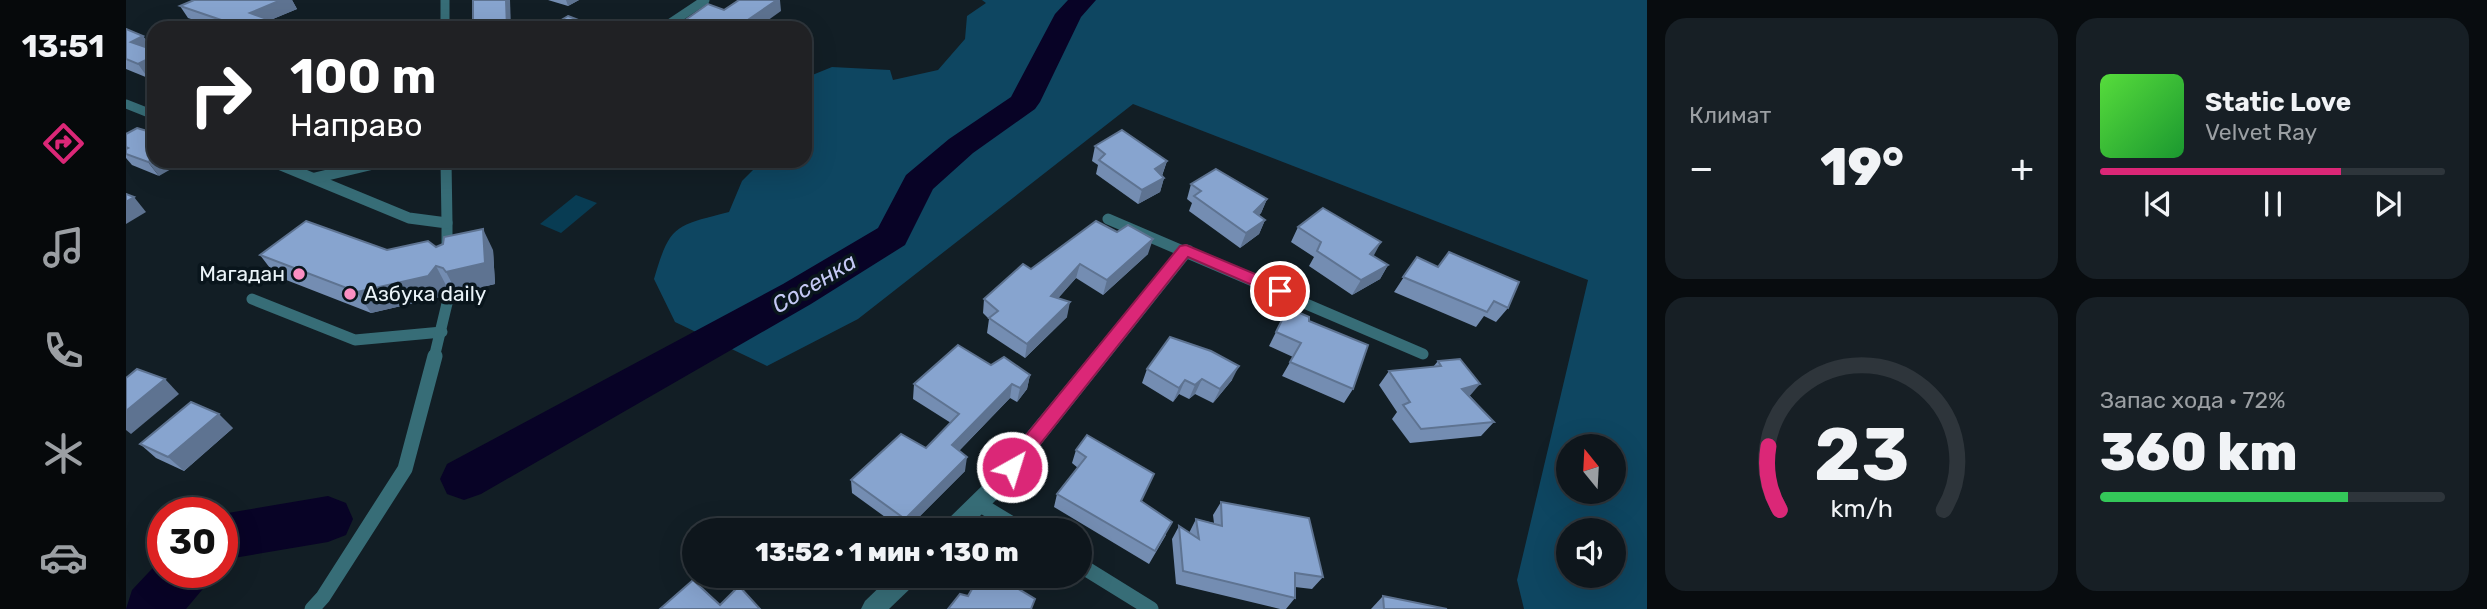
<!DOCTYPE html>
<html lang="ru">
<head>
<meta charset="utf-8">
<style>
  :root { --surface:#0e161c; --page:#171f25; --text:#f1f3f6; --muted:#9b9fa3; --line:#2e353b; --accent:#db2777 }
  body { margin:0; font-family:Rubik,sans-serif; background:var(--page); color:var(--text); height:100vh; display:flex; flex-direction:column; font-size:26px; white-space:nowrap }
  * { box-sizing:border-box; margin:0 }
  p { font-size:23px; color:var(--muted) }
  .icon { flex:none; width:38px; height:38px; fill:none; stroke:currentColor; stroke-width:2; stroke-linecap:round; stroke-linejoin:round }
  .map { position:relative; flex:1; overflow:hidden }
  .details { display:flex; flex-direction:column; gap:18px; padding:18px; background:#080c0f; width:840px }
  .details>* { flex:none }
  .guide { position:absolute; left:21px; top:21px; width:665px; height:147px; border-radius:21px; box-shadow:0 7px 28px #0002,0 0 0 2px var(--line); background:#202124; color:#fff; overflow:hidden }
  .needle { width:46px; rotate:342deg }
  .controls { position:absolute; left:1430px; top:434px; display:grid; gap:14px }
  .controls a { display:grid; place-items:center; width:70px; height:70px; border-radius:50%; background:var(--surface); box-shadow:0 7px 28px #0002,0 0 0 2px var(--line); font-size:35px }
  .speed { position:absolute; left:21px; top:497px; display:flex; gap:14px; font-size:35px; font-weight:700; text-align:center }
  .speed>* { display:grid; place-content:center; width:91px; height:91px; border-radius:50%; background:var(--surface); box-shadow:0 7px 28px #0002,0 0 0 2px var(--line); line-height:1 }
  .speed .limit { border:10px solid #d22; background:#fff; color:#111 }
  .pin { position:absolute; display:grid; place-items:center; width:60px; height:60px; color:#fff; margin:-30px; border:4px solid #fff; border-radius:50%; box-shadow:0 2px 7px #0007 }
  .me { position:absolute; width:77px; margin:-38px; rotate:39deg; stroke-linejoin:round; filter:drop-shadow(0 0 5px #0008) }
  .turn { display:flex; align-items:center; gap:24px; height:147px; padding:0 28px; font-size:32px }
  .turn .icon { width:91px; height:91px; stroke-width:2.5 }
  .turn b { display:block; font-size:49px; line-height:60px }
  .big { font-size:52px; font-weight:800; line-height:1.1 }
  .details .widget { flex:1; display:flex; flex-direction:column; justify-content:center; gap:10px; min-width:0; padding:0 24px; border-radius:21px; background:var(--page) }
  .details .dial { align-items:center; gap:0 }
  .dial svg { height:182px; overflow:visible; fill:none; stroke:var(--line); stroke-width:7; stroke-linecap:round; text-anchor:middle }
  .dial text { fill:var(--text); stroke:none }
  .song { display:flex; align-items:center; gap:21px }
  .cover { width:84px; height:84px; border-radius:10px; background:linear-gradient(135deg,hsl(110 70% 55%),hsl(130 70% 35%)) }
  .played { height:7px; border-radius:4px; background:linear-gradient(90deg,var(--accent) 70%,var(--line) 70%) }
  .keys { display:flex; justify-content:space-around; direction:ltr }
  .heat { display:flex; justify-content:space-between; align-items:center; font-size:38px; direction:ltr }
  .charge { height:10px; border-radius:5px; background:linear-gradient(90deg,#34c759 72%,var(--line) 0) }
  .details .tiles { flex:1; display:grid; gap:18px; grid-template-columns:repeat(2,1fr) }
  .trip { position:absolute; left:556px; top:518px; width:410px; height:70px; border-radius:35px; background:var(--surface); box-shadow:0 7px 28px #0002,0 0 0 2px var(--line); font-weight:800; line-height:70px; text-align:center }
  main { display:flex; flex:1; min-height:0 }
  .menu { display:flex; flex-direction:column; width:126px; justify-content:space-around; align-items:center; background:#06090b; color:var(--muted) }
  .menu .icon { width:49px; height:49px }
  .menu .selected { color:var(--accent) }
  .menu b { font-size:32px; color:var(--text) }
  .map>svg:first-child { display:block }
</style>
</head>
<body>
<main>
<nav class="menu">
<b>13:51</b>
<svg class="icon selected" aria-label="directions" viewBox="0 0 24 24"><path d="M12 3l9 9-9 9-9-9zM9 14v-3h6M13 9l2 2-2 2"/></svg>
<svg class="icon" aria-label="music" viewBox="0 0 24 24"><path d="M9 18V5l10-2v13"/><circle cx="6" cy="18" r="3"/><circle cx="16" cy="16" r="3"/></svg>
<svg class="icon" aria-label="phone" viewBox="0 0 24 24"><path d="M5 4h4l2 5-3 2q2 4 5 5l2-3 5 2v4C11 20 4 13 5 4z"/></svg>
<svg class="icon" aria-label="climate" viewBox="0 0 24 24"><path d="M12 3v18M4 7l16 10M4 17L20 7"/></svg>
<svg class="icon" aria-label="car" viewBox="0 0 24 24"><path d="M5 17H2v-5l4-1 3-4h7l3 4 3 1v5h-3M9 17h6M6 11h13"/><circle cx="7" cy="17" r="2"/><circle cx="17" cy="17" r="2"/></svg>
</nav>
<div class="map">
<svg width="1521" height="609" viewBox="0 0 1521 609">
  <rect width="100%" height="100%" fill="#121e25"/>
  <polygon fill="#083c53" points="450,195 471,203 435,233 414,224"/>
  <path fill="#0e4661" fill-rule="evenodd" d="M856 0H1521V609H1398L1391 580 1462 280 1007 104 732 319 641 366 549 322 528 279C544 224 549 226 603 212L616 181 636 161H679V78L706 67 764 70 767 80 812 70 839 39 841 16 860 3ZM1442 446H1488V492H1442ZM1442 530H1488V576H1442Z"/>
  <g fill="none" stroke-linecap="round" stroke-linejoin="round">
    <g fill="#080326" fill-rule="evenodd">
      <polygon points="942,0 970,0 955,17 914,102 909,109 847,153 807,189 779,245 685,304 355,494 338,500 321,494 314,479 321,464 657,284 752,228 780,175 823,139 885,97 929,14"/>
      <polygon points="202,496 220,503 227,519 220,535 202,542 96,560 96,514"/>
      <polygon points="37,557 37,572 84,572 76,590 60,609 0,609 6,590"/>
    </g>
    <g stroke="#376d77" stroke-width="9">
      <polyline points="319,0 319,28"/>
      <polyline points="537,28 579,0"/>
      <polyline points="0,104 28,115"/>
    </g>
    <g stroke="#376d77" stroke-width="11">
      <polyline points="145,161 283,218 321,223 321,253"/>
      <polyline points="320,161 321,223"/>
      <polyline points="189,178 260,161"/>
      <polyline points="982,219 1297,354"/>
      <polyline points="126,299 229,340 316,332"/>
      <polyline points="308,358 323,295"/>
    </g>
    <g stroke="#376d77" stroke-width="15">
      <polyline points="853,504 896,530"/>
      <polyline points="954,565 1025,609"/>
      <polyline points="186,609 197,597 279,469 309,356"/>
    </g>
    <g fill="#376d77" fill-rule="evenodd">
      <polygon points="1060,244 1066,246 1068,250 1066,254 875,495 840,530 815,530 818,523 861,481 1054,246"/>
      <polygon points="765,576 792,576 789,584 763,609 735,609 739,601"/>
    </g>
  </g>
  <g fill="#748db2">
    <polygon points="68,0 166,0 171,9 142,21 146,28 83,28 86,26 62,18 54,6"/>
    <polygon points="422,0 453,0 442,6"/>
    <polygon points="0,29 17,36 26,49 22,78 0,69"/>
    <polygon points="0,134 33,176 6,165 0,158"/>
    <polygon points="969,146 1041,161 1036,176 1038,178 1034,192 1012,204 970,174 972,165 966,161"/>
    <polygon points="1065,184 1141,199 1135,213 1133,215 1139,220 1133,234 1114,248 1063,211 1066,203 1061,199"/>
    <polygon points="1172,227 1247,256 1262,265 1254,279 1226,295 1183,266 1188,257 1165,242"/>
    <polygon points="310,247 367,250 369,284 331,293 328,289 321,287 314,297 245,313 150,276 134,255"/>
    <polygon points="1022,254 977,295 950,278 932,298 941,317 899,358 861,333 863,319 857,313 858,299 905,269"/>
    <polygon points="1291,257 1382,308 1370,322 1358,316 1350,327 1268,292"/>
    <polygon points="1162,308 1183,321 1227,389 1218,403 1156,376 1167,357 1143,346"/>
    <polygon points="1312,361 1368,422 1355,436 1284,443 1266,419 1271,412 1253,385 1263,371 1307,367"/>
    <polygon points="865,365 904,375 901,389 891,402 884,398 833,451 839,471 780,530 777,530 726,493 725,480 800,448 825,423 787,399 788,384"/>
    <polygon points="1021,369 1106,380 1087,403 1069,394 1063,399 1053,394 1047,402 1016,383"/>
    <polygon points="107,428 58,471 30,458 14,444"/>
    <polygon points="961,435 1015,502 1040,535 1023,564 928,507 931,494 952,468 946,463 950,450"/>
    <polygon points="1095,502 1197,577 1186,589 1169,587 1169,598 1160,609 1154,609 1050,584 1046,539 1053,526 1063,533 1070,519 1088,523 1087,515"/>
    <polygon points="1257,596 1321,609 1245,609"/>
  </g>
  <g fill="#5e7391">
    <polygon points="155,0 166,0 171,9 142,21 146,28 122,28 124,13"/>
    <polygon points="380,0 384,0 385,28 381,28"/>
    <polygon points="440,0 453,0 442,6"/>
    <polygon points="651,0 654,0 655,11 631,28 610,28"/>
    <polygon points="463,24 464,28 455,28"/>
    <polygon points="17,36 27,50 5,42"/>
    <polygon points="28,56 28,75 22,78 12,64"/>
    <polygon points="28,159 28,161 59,161 33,176 22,162"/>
    <polygon points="1041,161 1036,175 1025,184 1029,169"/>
    <polygon points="1038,178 1034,192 1012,204 1016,190"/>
    <polygon points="8,197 20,212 0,224 0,202"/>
    <polygon points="1141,199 1135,213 1121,227 1128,212"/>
    <polygon points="1139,220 1133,234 1114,248 1120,233"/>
    <polygon points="357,229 367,250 369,284 331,293 320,272"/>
    <polygon points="1027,239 1022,254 977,295 981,280"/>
    <polygon points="1255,242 1247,257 1244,254"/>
    <polygon points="954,264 950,278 922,310 925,296"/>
    <polygon points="1262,265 1254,279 1226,295 1235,280"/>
    <polygon points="310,266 321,287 314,297 245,313 231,292"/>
    <polygon points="944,302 941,317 899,358 901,344"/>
    <polygon points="1113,366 1106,380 1087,403 1094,389"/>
    <polygon points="904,375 901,389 891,402 894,388"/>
    <polygon points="39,379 53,394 5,434 0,430 0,411"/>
    <polygon points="1076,379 1069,394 1063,399 1069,385"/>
    <polygon points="1059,380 1053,394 1047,402 1053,388"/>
    <polygon points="886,384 884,398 825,459 826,445"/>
    <polygon points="1354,384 1342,398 1336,389"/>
    <polygon points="93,414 107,428 58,471 42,457"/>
    <polygon points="841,457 839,471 780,530 778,530 779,519"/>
  </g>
  <g fill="#87a4cf" stroke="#5e7391" stroke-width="2">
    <polygon points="68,0 155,0 124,13 141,19 122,28 83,28 98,21 54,6"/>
    <polygon points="347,0 380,0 381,28 347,28"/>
    <polygon points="613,0 651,0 610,28 548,28 582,4 598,10"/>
    <polygon points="442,16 463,24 455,28 422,28"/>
    <polygon points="254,21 276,28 240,28"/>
    <polygon points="0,29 17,36 5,42 28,50 28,56 12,64 0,59"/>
    <polygon points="11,128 28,133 28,159 22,162 0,154 0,149 2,148 0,147 0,134"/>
    <polygon points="996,130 1041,161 1029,169 1038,178 1016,190 973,160 979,154 969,146"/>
    <polygon points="1090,169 1141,199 1128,212 1139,220 1120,233 1068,196 1075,191 1065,184"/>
    <polygon points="0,194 8,197 0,202"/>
    <polygon points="1197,208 1255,242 1244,254 1262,265 1235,280 1191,251 1195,242 1172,227"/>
    <polygon points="180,221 261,250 302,241 310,247 317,244 318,237 357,229 359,263 320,272 317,268 310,266 302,276 231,292 134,255"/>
    <polygon points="970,221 991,232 1002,225 1027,239 981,280 954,264 925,296 944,302 901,344 863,318 872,311 858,299 897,264 905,269"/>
    <polygon points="1323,252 1393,282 1382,308 1368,301 1361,312 1277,277 1291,257 1312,267"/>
    <polygon points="1162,308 1183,317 1183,321 1242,345 1227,389 1164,362 1175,343 1150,332"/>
    <polygon points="1044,337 1085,351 1113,366 1094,389 1076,379 1069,385 1059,380 1053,388 1021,369"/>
    <polygon points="832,345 865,365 878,357 904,375 894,388 886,384 826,445 841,457 779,519 725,480 775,434 800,448 833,414 788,384"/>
    <polygon points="1334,359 1354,384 1336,389 1368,422 1295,429 1277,405 1284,402 1263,371 1315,366 1312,361"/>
    <polygon points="11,369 39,379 0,411 0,378"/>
    <polygon points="65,402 93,414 42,457 14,444"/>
    <polygon points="961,435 1028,474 1015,501 1046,522 1029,551 931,494 960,457 950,450"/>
    <polygon points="1095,502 1183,518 1197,577 1169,573 1169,598 1057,571 1053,526 1073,539 1070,519 1096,526"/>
    <polygon points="871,576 909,599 905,609 822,609 834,594 842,596 850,582 862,587"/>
    <polygon points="567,580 594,605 613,586 634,609 534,609"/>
    <polygon points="1257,596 1321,609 1258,609"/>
  </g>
  <polygon fill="#db2777" stroke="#8e194d" stroke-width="2" points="1060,245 1160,287 1162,291 1160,295 1149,295 1062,257 892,472 886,475 879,472 876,467 879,461 1054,246"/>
  <g fill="#fc8fc3" stroke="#09151c" stroke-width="2.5">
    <circle cx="173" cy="274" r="7"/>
    <circle cx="224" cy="294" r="7"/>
  </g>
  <g text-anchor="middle" stroke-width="7" stroke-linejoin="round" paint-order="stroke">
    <g font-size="21" fill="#eaf3f8" stroke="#09151c" text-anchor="end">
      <text x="159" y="281">Магадан</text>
      <text x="238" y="301" text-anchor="start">Азбука daily</text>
    </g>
    <g font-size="23" font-style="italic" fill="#c4c8f4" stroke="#09151c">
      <text transform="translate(688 283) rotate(-31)" y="8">Сосенка</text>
    </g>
  </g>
</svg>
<div class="controls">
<a><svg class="needle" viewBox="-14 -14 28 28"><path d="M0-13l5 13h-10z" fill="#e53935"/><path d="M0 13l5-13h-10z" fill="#9b9fa3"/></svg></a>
<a><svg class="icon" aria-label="sound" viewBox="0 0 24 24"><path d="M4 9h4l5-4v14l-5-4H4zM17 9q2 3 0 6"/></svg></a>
</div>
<div class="speed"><div class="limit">30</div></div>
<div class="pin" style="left:1154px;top:291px;background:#d93025"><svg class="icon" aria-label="arrive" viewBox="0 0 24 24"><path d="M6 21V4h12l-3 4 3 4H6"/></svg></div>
<svg class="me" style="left:886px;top:467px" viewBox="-20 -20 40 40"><circle r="17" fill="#db2777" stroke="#fff" stroke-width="3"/><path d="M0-11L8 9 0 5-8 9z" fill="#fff"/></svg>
<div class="trip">13:52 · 1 мин · 130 m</div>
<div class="guide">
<div class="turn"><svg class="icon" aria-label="right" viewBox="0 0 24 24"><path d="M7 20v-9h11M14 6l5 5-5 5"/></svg><div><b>100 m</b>Направо</div></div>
</div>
</div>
<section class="details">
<div class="tiles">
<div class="widget"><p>Климат</p>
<div class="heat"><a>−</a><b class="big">19°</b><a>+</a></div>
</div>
<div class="widget">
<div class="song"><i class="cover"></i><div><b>Static Love</b><p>Velvet Ray</p></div></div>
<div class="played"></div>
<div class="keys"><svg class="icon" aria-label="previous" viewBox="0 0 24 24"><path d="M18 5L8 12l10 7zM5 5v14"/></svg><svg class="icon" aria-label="pause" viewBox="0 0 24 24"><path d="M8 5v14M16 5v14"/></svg><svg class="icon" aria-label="next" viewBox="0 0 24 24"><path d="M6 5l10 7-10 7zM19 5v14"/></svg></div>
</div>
<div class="widget dial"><svg viewBox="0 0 100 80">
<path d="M14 69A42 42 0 1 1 86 69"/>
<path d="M14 69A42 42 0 0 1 9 41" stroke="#db2777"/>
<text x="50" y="56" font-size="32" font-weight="700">23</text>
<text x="50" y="72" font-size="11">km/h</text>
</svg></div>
<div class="widget"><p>Запас хода · 72%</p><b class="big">360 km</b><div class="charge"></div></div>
</div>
</section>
</main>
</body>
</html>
